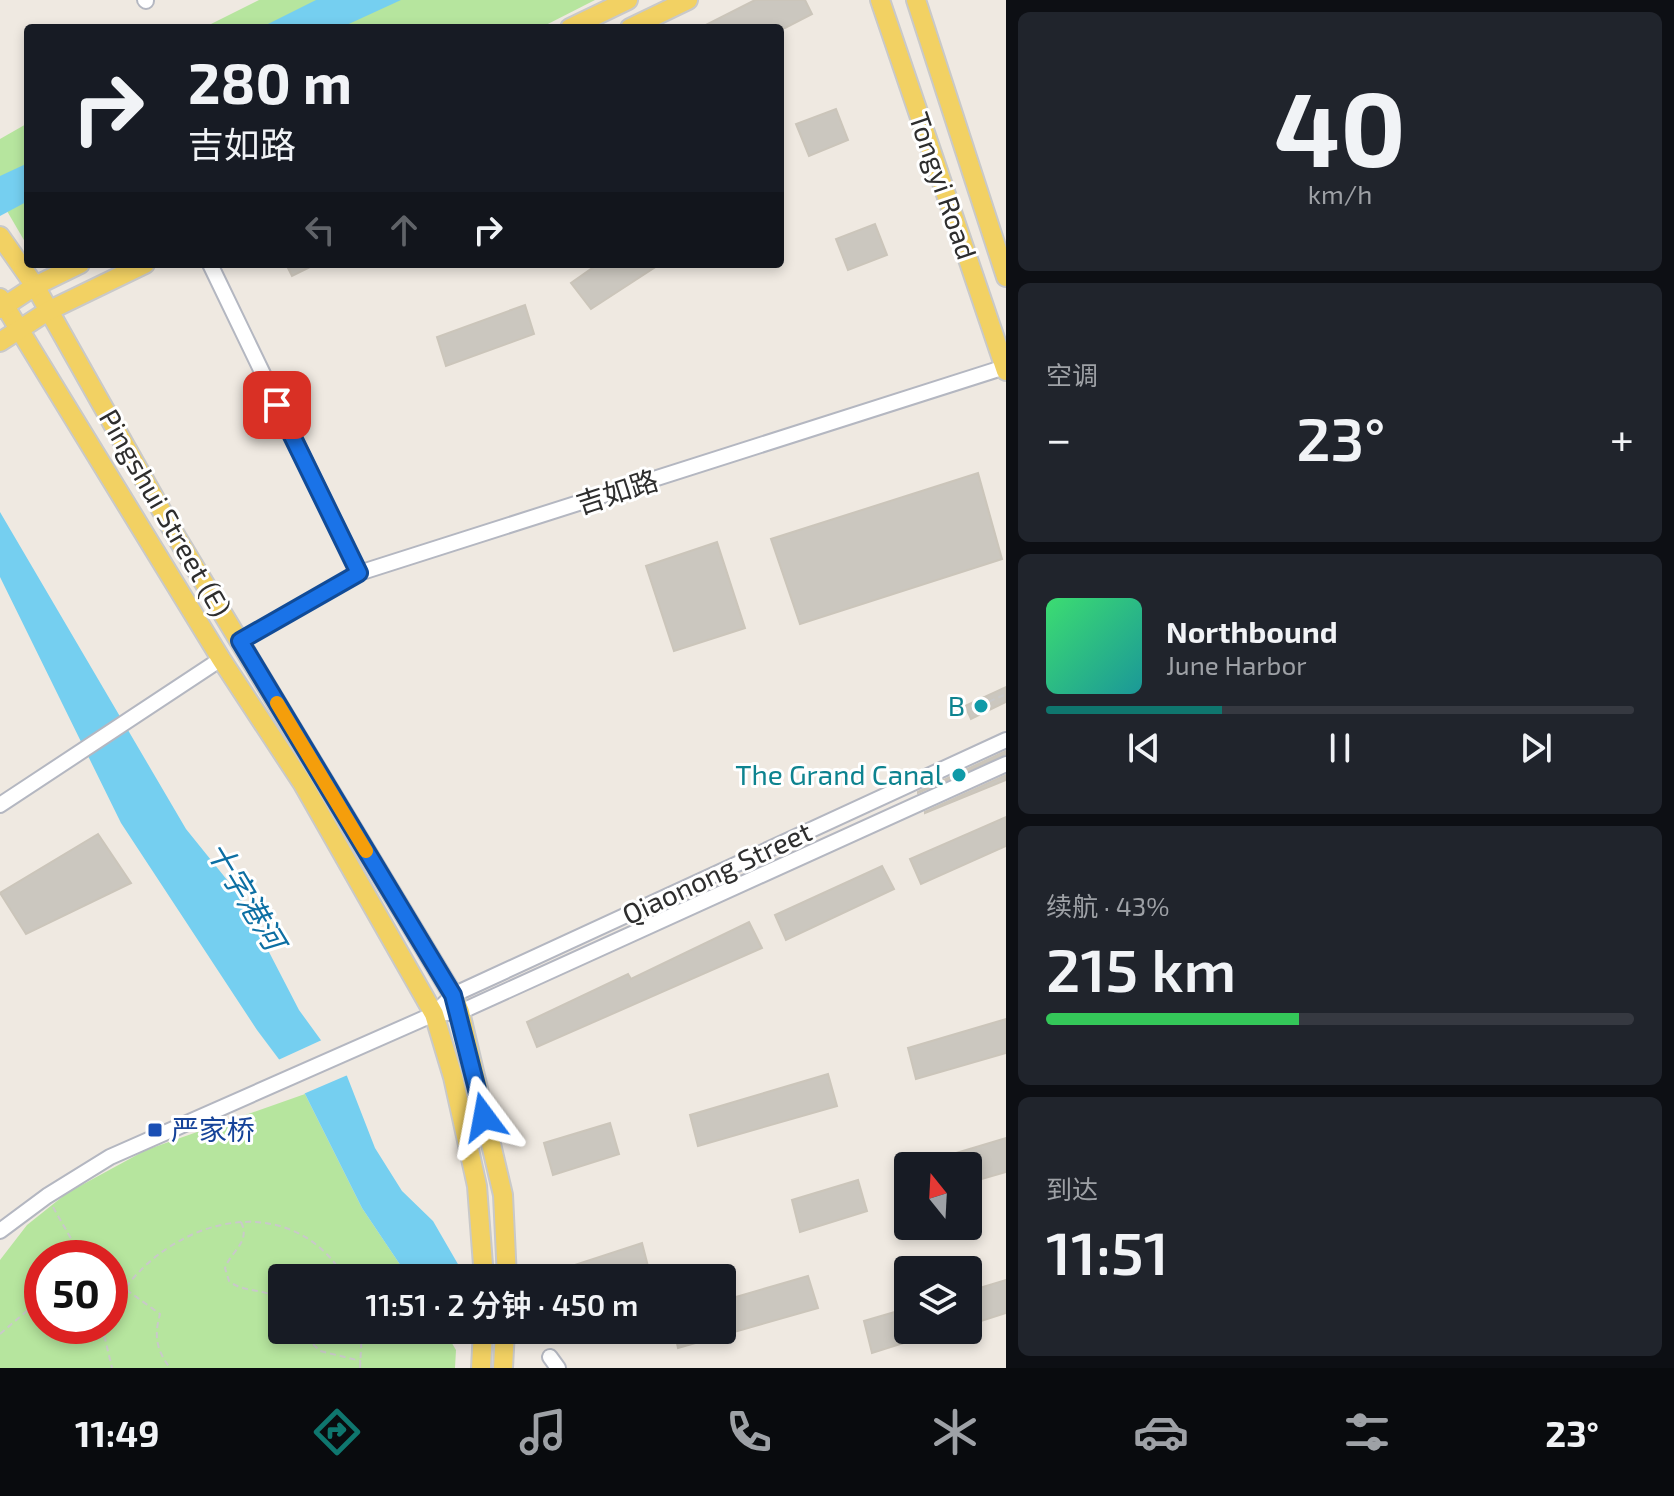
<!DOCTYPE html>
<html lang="zh">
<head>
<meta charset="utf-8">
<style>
  :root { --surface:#171b24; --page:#20242c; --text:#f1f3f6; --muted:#9ea1a6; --line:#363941; --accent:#0f766e }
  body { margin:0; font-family:"Exo 2","Noto Sans SC",sans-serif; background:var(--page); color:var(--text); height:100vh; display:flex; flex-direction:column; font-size:30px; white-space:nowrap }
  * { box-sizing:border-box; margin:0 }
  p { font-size:26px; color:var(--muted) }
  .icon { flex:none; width:44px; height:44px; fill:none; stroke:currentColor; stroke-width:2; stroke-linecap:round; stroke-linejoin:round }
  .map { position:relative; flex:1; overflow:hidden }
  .panel { display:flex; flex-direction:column; gap:12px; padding:12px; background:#0d0f14; width:668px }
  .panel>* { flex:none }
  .banner { position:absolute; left:24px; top:24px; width:760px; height:244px; border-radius:8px; box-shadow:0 4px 12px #0003; background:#171b24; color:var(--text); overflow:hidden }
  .needle { width:52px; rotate:342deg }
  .tools { position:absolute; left:894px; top:1152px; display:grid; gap:16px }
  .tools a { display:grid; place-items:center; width:88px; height:88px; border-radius:8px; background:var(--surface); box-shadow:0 4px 12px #0003; font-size:40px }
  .speed { position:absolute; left:24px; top:1240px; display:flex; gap:16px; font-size:40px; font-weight:700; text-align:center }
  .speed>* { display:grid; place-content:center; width:104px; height:104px; border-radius:50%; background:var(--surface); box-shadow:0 4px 12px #0003; line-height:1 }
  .speed .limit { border:12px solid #d22; background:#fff; color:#111 }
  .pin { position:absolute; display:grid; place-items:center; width:68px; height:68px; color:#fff; margin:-34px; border-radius:16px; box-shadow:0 4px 12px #0006 }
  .me { position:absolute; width:88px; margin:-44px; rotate:347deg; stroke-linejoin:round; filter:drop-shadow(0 0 6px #0008) }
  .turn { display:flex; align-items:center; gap:28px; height:168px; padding:0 32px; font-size:36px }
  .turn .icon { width:104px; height:104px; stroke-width:2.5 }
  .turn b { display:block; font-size:56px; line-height:68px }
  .lanes { display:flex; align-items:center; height:76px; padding:0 32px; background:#0003; justify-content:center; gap:40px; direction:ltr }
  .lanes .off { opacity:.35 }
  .big { font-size:60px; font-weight:600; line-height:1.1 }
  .panel .widget { flex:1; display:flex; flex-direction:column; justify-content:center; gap:12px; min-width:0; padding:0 28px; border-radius:12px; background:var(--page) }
  .panel .dial { align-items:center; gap:0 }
  .dial b { font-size:104px; line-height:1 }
  .song { display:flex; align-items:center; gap:24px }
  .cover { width:96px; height:96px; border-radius:12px; background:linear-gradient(135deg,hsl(140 70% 55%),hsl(180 70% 35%)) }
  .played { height:8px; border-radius:4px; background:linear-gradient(90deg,var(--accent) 30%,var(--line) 30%) }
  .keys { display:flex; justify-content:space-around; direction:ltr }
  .heat { display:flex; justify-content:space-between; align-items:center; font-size:44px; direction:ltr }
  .charge { height:12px; border-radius:6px; background:linear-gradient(90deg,#34c759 43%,var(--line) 0) }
  .trip { position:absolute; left:268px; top:1264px; width:468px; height:80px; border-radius:8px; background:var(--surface); box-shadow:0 4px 12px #0003; font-weight:600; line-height:80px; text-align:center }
  .menu { display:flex; height:128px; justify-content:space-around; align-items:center; background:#090b0e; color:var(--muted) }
  .menu .icon { width:56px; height:56px }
  .menu .current { color:var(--accent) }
  .menu b { font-size:36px; color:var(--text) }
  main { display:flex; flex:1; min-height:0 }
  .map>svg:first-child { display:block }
</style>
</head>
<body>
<main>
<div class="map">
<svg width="1006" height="1368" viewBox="0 0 1006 1368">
  <rect width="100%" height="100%" fill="#efe9e1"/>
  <g fill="#b6e59e" fill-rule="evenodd">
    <polygon points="259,0 595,0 540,28 203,28"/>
    <polygon points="28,123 28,247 0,199 0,139"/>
    <path d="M305 1094 362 1208 409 1278H282V1330H444L456 1350 455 1368H0V1260L27 1225 67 1193 146 1150ZM42 1258H110V1326H42Z"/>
  </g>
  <g fill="#75cff0">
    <polygon points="316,0 401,0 340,28 260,28"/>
    <polygon points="28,163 28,201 0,216 0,176"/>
    <polygon points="0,512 186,829 240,896 299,1010 347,1076 375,1148 402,1191 433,1221 466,1278 409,1278 362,1208 305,1094 257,1030 121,823 0,577"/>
  </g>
  <g fill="#efe9e1">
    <polygon points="324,1039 350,1074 301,1095 276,1061"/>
    <polygon points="457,1330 497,1330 517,1368 465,1368 456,1356"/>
  </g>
  <g fill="#cbc7bf" stroke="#cbc5ba" stroke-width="2">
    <polygon points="755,0 805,0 812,14 785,28 700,28"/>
    <polygon points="836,109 848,140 809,156 796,124"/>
    <polygon points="875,224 887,255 848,270 836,239"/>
    <polygon points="286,264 316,264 292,276"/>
    <polygon points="598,264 660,264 591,309 571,283"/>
    <polygon points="525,305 534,334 446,366 437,337"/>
    <polygon points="978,473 1002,559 800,624 771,539"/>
    <polygon points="717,542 745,628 674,651 646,566"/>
    <polygon points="1006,687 1006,702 971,719 965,706"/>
    <polygon points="1006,751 1006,754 918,793 918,792"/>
    <polygon points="1006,775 1006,780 925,813 925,812"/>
    <polygon points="1006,817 1006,846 921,884 910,859"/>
    <polygon points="98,834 131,883 26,934 0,893"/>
    <polygon points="882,866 894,889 786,940 775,915"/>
    <polygon points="749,922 762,948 537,1047 527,1022 628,974 631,979"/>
    <polygon points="1006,1019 1006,1053 916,1079 908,1048"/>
    <polygon points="828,1074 837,1106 698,1146 690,1115"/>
    <polygon points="610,1123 619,1154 553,1175 544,1143"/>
    <polygon points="1006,1138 1006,1172 968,1183 968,1166 957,1166 953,1154"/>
    <polygon points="858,1180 867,1211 800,1232 792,1200"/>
    <polygon points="642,1243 650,1274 637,1278 535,1278"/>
    <polygon points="808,1276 818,1308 678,1348 674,1330 722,1330 722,1301"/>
    <polygon points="1006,1280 1006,1313 981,1321 973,1290"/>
    <polygon points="908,1308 908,1330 938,1332 872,1353 864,1321"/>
  </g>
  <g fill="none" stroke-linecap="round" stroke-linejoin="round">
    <defs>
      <g id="minor">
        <polyline points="145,0 146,1"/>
        <polyline points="210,264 359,573"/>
        <polyline points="240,641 359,573 1005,367"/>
        <polyline points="0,805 221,659"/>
        <polyline points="434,1014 453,995 1006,740"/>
        <polyline points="0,1231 47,1196 110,1157 434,1014 460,1012 1006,764"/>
        <polyline points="550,1357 558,1368"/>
      </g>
      <g id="major">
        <polyline points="880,0 1006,371"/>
        <polyline points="916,0 1006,277"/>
        <polyline points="570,28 628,0"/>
        <polyline points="630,28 688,0"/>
        <polyline points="0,236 35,286 177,538 453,995 460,1012 503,1195 507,1278"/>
        <polyline points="0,298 221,659 303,784 434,1014 453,1077 477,1186 484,1278"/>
        <polyline points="0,309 35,286 80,264"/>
        <polyline points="0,342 48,311 145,264"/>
        <polyline points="481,1368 483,1330"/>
        <polyline points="503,1368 505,1330"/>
      </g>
    </defs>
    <use href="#minor" stroke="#b4b7c1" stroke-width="18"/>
    <use href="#major" stroke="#c9c9c9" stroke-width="22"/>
    <g stroke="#c9c9c9" stroke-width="2" stroke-dasharray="6 4" stroke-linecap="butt">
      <polyline points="971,710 1006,694"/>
      <polyline points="53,1207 82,1258"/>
      <path d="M241 1222C251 1242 231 1251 225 1268L229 1281C245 1294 265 1287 282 1301"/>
      <path d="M110 1278 160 1314C154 1336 156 1349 170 1368"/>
      <path d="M126 1287C181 1215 292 1190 345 1278"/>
      <polyline points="102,1326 112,1368"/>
      <polyline points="299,1330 320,1351 361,1361"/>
      <polyline points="0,1334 42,1298"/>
      <polyline points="360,1368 362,1330"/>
    </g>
    <use href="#minor" stroke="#fff" stroke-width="14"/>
    <use href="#major" stroke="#f2d163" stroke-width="18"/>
  </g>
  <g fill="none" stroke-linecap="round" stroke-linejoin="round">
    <defs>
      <polyline id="route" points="277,405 359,573 240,641 453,995 484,1117"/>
    </defs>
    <use href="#route" stroke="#114b97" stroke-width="20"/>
    <use href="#route" stroke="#1a73e8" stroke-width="14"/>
    <polyline stroke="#f59e0b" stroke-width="14" points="277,703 366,851"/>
  </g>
  <g fill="#0f9aa8" stroke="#fff" stroke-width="3">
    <circle cx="981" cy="706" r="8"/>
    <circle cx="959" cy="775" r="8"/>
  </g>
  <rect fill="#1a4fb4" stroke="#fff" stroke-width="3" x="147" y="1122" width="16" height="16" rx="4"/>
  <g text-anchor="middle" stroke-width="6" stroke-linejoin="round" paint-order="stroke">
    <g font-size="28" fill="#2e2e2e" stroke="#fff">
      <text transform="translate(943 186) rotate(71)" y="10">Tongyi Road</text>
      <text transform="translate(617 492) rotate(-18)" y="10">吉如路</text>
      <text transform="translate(165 513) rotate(60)" y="10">Pingshui Street (E)</text>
      <text transform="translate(717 873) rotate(-25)" y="10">Qiaonong Street</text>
    </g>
    <g font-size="28" fill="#0d838f" stroke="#fff" text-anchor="end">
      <text x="965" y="716">B</text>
      <text x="943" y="785">The Grand Canal</text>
    </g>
    <g font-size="28" fill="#164399" stroke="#fff" text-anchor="start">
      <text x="171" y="1140">严家桥</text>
    </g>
    <g font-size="30" font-style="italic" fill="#0d6fa3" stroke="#fff">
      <text transform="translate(245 896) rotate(59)" y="10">十字港河</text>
    </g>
  </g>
</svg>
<div class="tools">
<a><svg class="needle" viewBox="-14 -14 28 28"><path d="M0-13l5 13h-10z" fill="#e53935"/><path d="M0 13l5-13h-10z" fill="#9ea1a6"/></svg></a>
<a><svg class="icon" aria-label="layers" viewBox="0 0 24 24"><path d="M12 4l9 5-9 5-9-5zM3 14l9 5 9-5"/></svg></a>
</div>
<div class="speed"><div class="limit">50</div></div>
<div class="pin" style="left:277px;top:405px;background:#d93025"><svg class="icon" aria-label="arrive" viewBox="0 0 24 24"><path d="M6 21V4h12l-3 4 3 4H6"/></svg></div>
<svg class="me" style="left:484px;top:1117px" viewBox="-20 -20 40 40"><path d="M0-17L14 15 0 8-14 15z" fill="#1a73e8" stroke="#fff" stroke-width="4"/></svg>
<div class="trip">11:51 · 2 分钟 · 450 m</div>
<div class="banner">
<div class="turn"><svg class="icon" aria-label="right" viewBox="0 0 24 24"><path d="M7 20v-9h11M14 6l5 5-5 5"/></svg><div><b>280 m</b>吉如路</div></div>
<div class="lanes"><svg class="icon off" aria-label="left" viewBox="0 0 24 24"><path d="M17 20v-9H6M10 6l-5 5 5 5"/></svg><svg class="icon off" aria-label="ahead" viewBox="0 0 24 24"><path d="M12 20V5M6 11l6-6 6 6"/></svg><svg class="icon" aria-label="right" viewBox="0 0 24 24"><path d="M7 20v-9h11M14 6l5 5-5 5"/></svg></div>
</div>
</div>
<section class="panel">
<div class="widget dial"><b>40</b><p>km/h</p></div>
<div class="widget"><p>空调</p>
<div class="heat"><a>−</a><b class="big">23°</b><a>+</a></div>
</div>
<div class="widget">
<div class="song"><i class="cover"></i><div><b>Northbound</b><p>June Harbor</p></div></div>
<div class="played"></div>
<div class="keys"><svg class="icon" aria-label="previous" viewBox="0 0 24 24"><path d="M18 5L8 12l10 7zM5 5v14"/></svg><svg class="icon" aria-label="pause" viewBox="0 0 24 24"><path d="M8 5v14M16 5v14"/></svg><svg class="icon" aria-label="next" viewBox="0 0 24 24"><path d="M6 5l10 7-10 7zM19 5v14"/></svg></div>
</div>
<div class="widget"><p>续航 · 43%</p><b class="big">215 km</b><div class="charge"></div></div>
<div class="widget"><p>到达</p><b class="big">11:51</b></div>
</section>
</main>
<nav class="menu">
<b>11:49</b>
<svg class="icon current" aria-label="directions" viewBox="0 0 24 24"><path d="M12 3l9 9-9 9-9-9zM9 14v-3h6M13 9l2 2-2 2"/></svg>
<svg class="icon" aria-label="music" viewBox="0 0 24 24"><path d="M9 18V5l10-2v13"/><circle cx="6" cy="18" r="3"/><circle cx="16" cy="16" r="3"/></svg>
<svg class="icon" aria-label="phone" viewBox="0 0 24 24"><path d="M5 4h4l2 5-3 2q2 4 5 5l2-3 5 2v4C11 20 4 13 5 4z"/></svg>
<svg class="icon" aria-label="climate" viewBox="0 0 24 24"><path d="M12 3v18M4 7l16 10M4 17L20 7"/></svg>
<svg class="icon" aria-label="car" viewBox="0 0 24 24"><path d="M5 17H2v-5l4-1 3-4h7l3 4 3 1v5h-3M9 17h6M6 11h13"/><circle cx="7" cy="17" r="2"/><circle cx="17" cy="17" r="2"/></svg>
<svg class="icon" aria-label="filters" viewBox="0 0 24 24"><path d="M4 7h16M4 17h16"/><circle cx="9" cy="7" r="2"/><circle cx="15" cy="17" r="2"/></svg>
<b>23°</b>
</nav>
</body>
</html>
